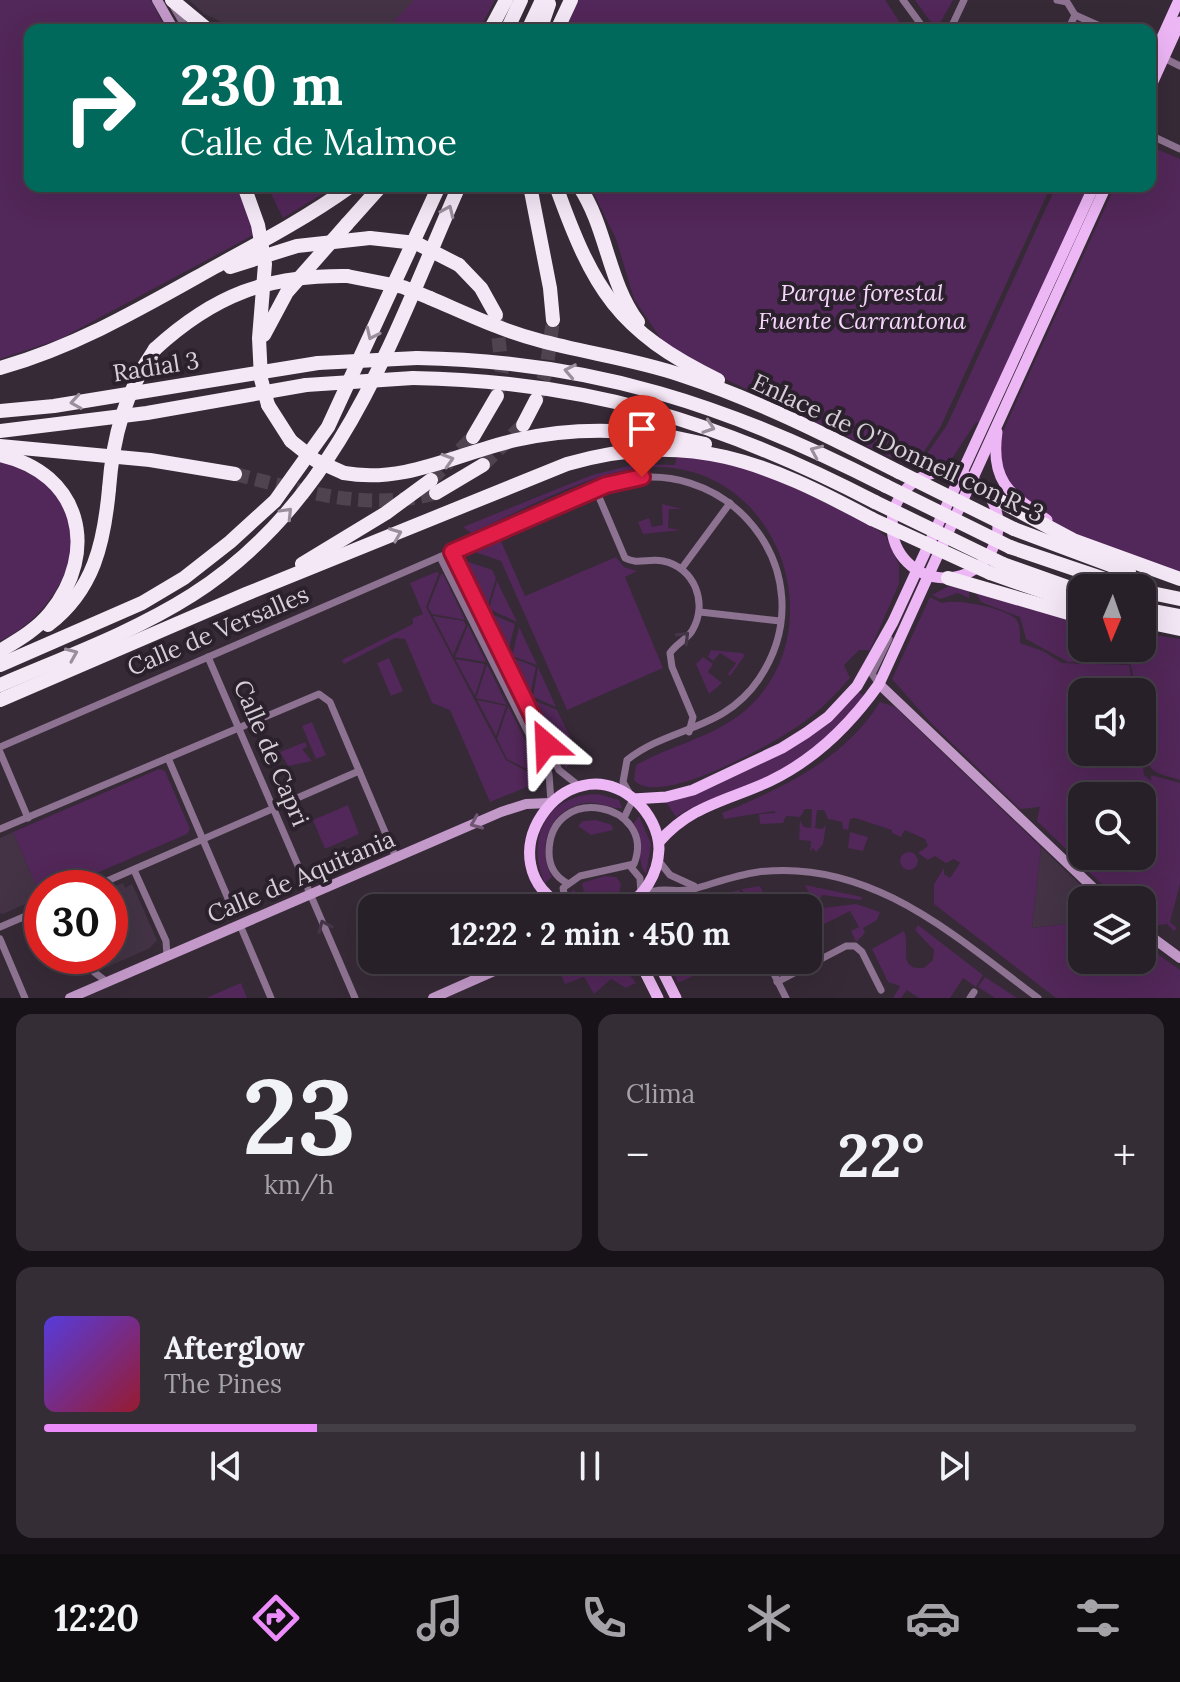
<!DOCTYPE html>
<html lang="es">
<head>
<meta charset="utf-8">
<style>
  :root { --surface:#282029; --page:#342d35; --text:#f1f3f6; --muted:#a5a3a8; --line:#443e46; --accent:#ec8cfb }
  body { margin:0; font-family:Lora,serif; background:var(--page); color:var(--text); height:100vh; display:flex; flex-direction:column; font-size:30px; white-space:nowrap }
  * { box-sizing:border-box; margin:0 }
  p { font-size:26px; color:var(--muted) }
  .icon { flex:none; width:44px; height:44px; fill:none; stroke:currentColor; stroke-width:2; stroke-linecap:round; stroke-linejoin:round }
  .map { position:relative; height:998px; overflow:hidden }
  .details { display:flex; flex-direction:column; gap:16px; padding:16px; background:#161217; flex:1 }
  .details>* { flex:none }
  .top-card { position:absolute; left:24px; top:24px; width:1132px; height:168px; border-radius:16px; box-shadow:0 8px 32px #0002,0 0 0 2px var(--line); background:#00695c; color:#fff; overflow:hidden }
  .needle { width:52px; rotate:182deg }
  .fabs { position:absolute; left:1068px; top:574px; display:grid; gap:16px }
  .fabs a { display:grid; place-items:center; width:88px; height:88px; border-radius:16px; background:var(--surface); box-shadow:0 8px 32px #0002,0 0 0 2px var(--line); font-size:40px }
  .speed { position:absolute; left:24px; top:870px; display:flex; gap:16px; font-size:40px; font-weight:700; text-align:center }
  .speed>* { display:grid; place-content:center; width:104px; height:104px; border-radius:50%; background:var(--surface); box-shadow:0 8px 32px #0002,0 0 0 2px var(--line); line-height:1 }
  .speed .limit { border:12px solid #d22; background:#fff; color:#111 }
  .pin { position:absolute; display:grid; place-items:center; width:68px; height:68px; color:#fff; margin:-82px -34px; border-radius:50% 50% 50% 0; rotate:-45deg; box-shadow:0 0 8px #0007 }
  .pin .icon { rotate:45deg }
  .me { position:absolute; width:88px; margin:-44px; rotate:334deg; stroke-linejoin:round; filter:drop-shadow(0 0 6px #0008) }
  .turn { display:flex; align-items:center; gap:28px; height:168px; padding:0 24px; font-size:36px }
  .turn .icon { width:104px; height:104px; stroke-width:2.5 }
  .turn b { display:block; font-size:56px; line-height:68px }
  .big { font-size:60px; font-weight:700; line-height:1.1 }
  .details .card { flex:1; display:flex; flex-direction:column; justify-content:center; gap:12px; min-width:0; padding:0 28px; border-radius:16px; background:var(--page) }
  .details .dial { align-items:center; gap:0 }
  .dial b { font-size:104px; line-height:1 }
  .song { display:flex; align-items:center; gap:24px }
  .cover { width:96px; height:96px; border-radius:12px; background:linear-gradient(135deg,hsl(250 70% 55%),hsl(350 70% 35%)) }
  .played { height:8px; border-radius:4px; background:linear-gradient(90deg,var(--accent) 25%,var(--line) 25%) }
  .keys { display:flex; justify-content:space-around; direction:ltr }
  .heat { display:flex; justify-content:space-between; align-items:center; font-size:44px; direction:ltr }
  .details .tiles { flex:1; display:grid; gap:16px; grid-template-columns:1fr 1fr }
  .card:last-child { grid-column:span 2 }
  .trip { position:absolute; left:358px; top:894px; width:464px; height:80px; border-radius:16px; background:var(--surface); box-shadow:0 8px 32px #0002,0 0 0 2px var(--line); font-weight:700; line-height:80px; text-align:center }
  .tabs { display:flex; height:128px; justify-content:space-around; align-items:center; background:#100d10; color:var(--muted) }
  .tabs .icon { width:56px; height:56px }
  .tabs .on { color:var(--accent) }
  .tabs b { font-size:36px; color:var(--text) }
  .map>svg:first-child { display:block }
</style>
</head>
<body>
<div class="map">
<svg width="1180" height="998" viewBox="0 0 1180 998">
  <rect width="100%" height="100%" fill="#362a37"/>
  <g fill="#433345">
    <polygon points="189,0 415,0 386,30 238,30 203,13"/>
    <polygon points="13,832 41,897 3,914 0,913 0,838"/>
    <polygon points="1041,847 1096,900 1082,900 1082,922 1032,928"/>
    <polygon points="123,883 125,888 132,884 157,940 150,948 107,967 101,965 97,956 110,956 110,888"/>
  </g>
  <g fill="#522759" fill-rule="evenodd">
    <polygon points="0,0 151,0 166,30 30,30 30,186 238,186 257,233 60,339 0,359"/>
    <polygon points="414,0 495,0 479,30 386,30"/>
    <polygon points="578,0 885,0 905,30 565,30"/>
    <polygon points="915,0 953,0 939,25 930,21"/>
    <path d="M1150 146 1180 159V572C1123 552 975 516 1003 431L1115 186H1150Z"/>
    <polygon points="267,186 335,186 283,218"/>
    <polygon points="590,186 1051,186 941,426 913,468 706,370 665,345 634,299 616,239"/>
    <polygon points="1056,186 1089,186 980,423 976,422 951,460 934,467 926,455 947,425"/>
    <path d="M677 456 708 458 768 475 870 524 886 537 899 565V584L870 650H859L844 665 850 678C835 695 820 711 801 724 775 743 658 809 634 780L636 765C675 743 722 736 754 702 832 620 776 469 659 467 598 466 527 509 471 533L463 527 592 475 637 464 675 465Z"/>
    <path d="M0 460C15 466 31 472 44 482 105 531 56 616 0 641Z"/>
    <polygon points="662,504 682,509 669,509 668,528 681,530 643,534 638,522 649,518 652,527 663,525"/>
    <polygon points="501,541 525,596 616,557 624,567 637,571 625,577 663,668 567,710 501,561 475,552"/>
    <polygon points="466,561 492,570 496,578 487,609"/>
    <polygon points="436,572 439,573 426,607 506,760 539,778 539,782 490,802 450,710 432,703 405,639 395,638 344,664 342,660 413,624 413,618 423,614 410,583"/>
    <polygon points="441,574 443,574 465,620 432,614 428,607"/>
    <polygon points="497,581 517,622 489,609"/>
    <polygon points="949,586 969,589 969,598 958,593 940,599 932,595"/>
    <path d="M975 592 1082 621V648H1142V633L1180 639V780C1172 777 1157 775 1151 768 1139 754 1142 710 1142 692H1137L1130 662H1068L1026 639 1020 617 981 602Z"/>
    <path d="M930 597 942 603C957 598 1003 608 1015 618 1021 624 1020 635 1020 643L1043 651 1062 663 1129 665 1134 692H1082V752H1141L1144 775 1151 781V775L1180 783V884L1170 922 1177 928 1174 931 1167 924 1152 926 1142 918V900L1117 899 1037 821 1040 807 1020 809 930 722 892 679ZM1082 796H1142V856H1082Z"/>
    <polygon points="489,613 515,624 508,652"/>
    <polygon points="433,616 464,621 466,625 453,655"/>
    <polygon points="468,625 486,662 455,657"/>
    <polygon points="519,627 537,665 512,656"/>
    <polygon points="711,650 741,653 745,655 730,676 728,674 736,663 720,653 713,661 708,657"/>
    <polygon points="511,657 536,667 530,695"/>
    <polygon points="703,657 713,664 708,672 722,683 709,694 696,664"/>
    <polygon points="389,658 403,691 391,696 377,663"/>
    <polygon points="455,659 485,664 475,696"/>
    <polygon points="487,664 507,705 476,698"/>
    <polygon points="538,667 556,707 533,697"/>
    <path d="M858 691 865 697C836 733 800 764 757 782 730 793 699 801 676 817L666 802 711 788 787 751Z"/>
    <polygon points="531,699 557,710 576,749 566,769"/>
    <polygon points="477,700 506,706 496,736"/>
    <path d="M880 702 895 707 1041 847 1032 928 1082 922V960H1142V943L1180 970V998H1056L934 904V884L944 868V874L950 878 960 863 954 859 946 863 935 856 928 860 918 853 928 846 925 839 905 830 901 837 892 833V830L855 818 850 819 848 830 843 829 842 822 828 819 824 810H817L815 828 822 829 826 825 823 844 816 852 813 848 810 852 811 841 799 840 800 821 804 827 811 828 812 809H805L800 817 786 816 783 823 760 824 759 814 776 813 774 811 724 819 722 813C782 788 844 760 880 702Z"/>
    <polygon points="508,706 542,774 540,776 507,759 497,739"/>
    <polygon points="312,722 326,755 316,759 302,726"/>
    <polygon points="305,742 307,747 302,749 312,761 288,766 280,752"/>
    <polygon points="159,769 165,771 190,829 187,834 62,888 42,888 41,897 13,832"/>
    <path d="M598 794 619 800 622 808C613 810 599 801 586 803 550 808 535 847 552 877L545 883C525 839 547 794 598 794Z"/>
    <polygon points="348,805 359,834 325,849 313,820"/>
    <path d="M639 816 651 844 646 874C636 861 643 840 633 824Z"/>
    <polygon points="596,820 612,825 613,830 591,835 578,826 583,821"/>
    <polygon points="850,832 868,837 863,851 848,848"/>
    <circle cx="909" cy="861" r="9"/>
    <path d="M605 876 616 877 621 884 618 899C602 906 584 908 570 898L573 889 586 902 582 883Z"/>
    <polygon points="805,885 862,897 861,900 822,895 818,903 824,908 856,904 880,912 877,920 863,928 865,933 856,942 851,931 859,927 850,911 808,932 809,910 805,901 809,893"/>
    <polygon points="760,886 765,896 749,904 742,889"/>
    <polygon points="739,890 746,904 727,908 725,903 718,901 716,896"/>
    <path d="M918 925 983 975 976 987 963 978 950 998H919L907 990 901 998H893L900 986 888 982 872 949 904 931C911 947 896 970 924 968L933 960 934 950 915 930Z"/>
    <path d="M554 960H565L570 968C597 958 618 956 636 983L626 988 611 979 594 994 584 977 565 984Z"/>
    <polygon points="694,960 728,960 678,983 675,976 689,968"/>
    <polygon points="985,977 1017,998 995,998 978,987"/>
    <polygon points="241,983 247,998 206,998"/>
  </g>
  <g fill="none" stroke-linecap="round" stroke-linejoin="round">
    <g stroke="#4e434f" stroke-width="14" stroke-dasharray="14 7" stroke-linecap="butt">
      <polyline points="496,317 502,369 497,395"/>
      <polyline points="536,400 546,372 553,320"/>
      <polyline points="483,465 523,425"/>
      <path d="M235 474C304 491 366 512 436 493"/>
      <polyline points="431,480 473,437"/>
    </g>
    <g stroke="#8d7391" stroke-width="7">
      <polyline points="903,0 925,30"/>
      <polyline points="1057,0 1067,2 1075,15 1109,30"/>
      <polyline points="174,8 187,30"/>
      <polyline points="950,30 964,0"/>
      <polyline points="1068,30 1075,15"/>
      <polyline points="1164,58 1180,66"/>
      <polyline points="1150,135 1180,149"/>
      <polyline points="922,456 928,475"/>
      <path d="M596 490 625 558C637 565 649 558 663 561 694 567 709 603 692 631 686 640 676 644 670 653L672 667 693 717 689 732"/>
      <polyline points="452,552 559,770 579,786"/>
      <polyline points="440,557 549,774 551,802"/>
      <polyline points="682,568 730,503"/>
      <polyline points="700,612 780,621"/>
      <polyline points="208,657 355,998"/>
      <polyline points="879,684 872,674 889,639"/>
      <path d="M0 747 606 485C725 444 830 573 759 679 724 731 670 726 627 760L623 782 631 796"/>
      <polyline points="0,752 28,818"/>
      <polyline points="168,758 233,910"/>
      <polyline points="624,818 633,799"/>
      <polyline points="0,829 319,694 330,702 396,858"/>
      <polyline points="658,860 670,875 694,886"/>
      <path d="M630 866 640 878 641 895C664 885 675 894 694 889 715 883 736 875 758 872 870 858 955 936 1038 998"/>
      <polyline points="134,870 166,941 167,956"/>
      <polyline points="91,888 359,771"/>
      <path d="M566 904 563 888 580 876 634 864C658 803 550 781 549 852 549 866 554 876 567 883"/>
      <polyline points="240,925 271,998"/>
      <polyline points="0,927 42,909"/>
      <polyline points="0,939 25,998"/>
      <polyline points="88,956 94,972 107,982"/>
      <polyline points="767,960 786,998"/>
      <polyline points="777,982 846,946 855,946 862,952 881,990"/>
      <polyline points="970,998 974,992"/>
    </g>
    <g stroke="#c399c9" stroke-width="10">
      <polyline points="157,0 174,30"/>
      <polyline points="879,684 1106,900"/>
      <polyline points="1142,930 1180,958"/>
      <polyline points="70,998 501,812 526,804 550,803"/>
      <polyline points="433,998 519,960"/>
    </g>
    <g stroke="#edb6f5" stroke-width="11">
      <polyline points="1150,64 1179,0"/>
      <polyline points="1150,88 1180,22"/>
      <path d="M997 432C990 482 1010 494 1047 520"/>
      <circle cx="945" cy="525" r="53"/>
      <polyline points="633,799 666,797 693,790 782,748 806,733 828,717 857,686 893,622 1094,186"/>
      <path d="M659 842C691 805 727 801 770 781 816 759 850 725 879 684L1106 186"/>
      <path d="M567 908C479 865 565 739 636 801 649 813 659 831 659 849 658 875 644 897 622 908"/>
      <polyline points="639,960 658,998"/>
      <polyline points="657,960 676,998"/>
    </g>
    <g stroke="#f4e7f6" stroke-width="14">
      <polyline points="172,0 208,30"/>
      <polyline points="490,30 506,0"/>
      <polyline points="507,30 521,0"/>
      <polyline points="528,30 542,0"/>
      <polyline points="540,30 549,4"/>
      <polyline points="557,30 571,0"/>
      <polyline points="530,186 550,288 553,320"/>
      <path d="M556 186C593 289 617 331 718 380"/>
      <path d="M579 186C607 228 608 282 638 322"/>
      <polyline points="347,224 381,186"/>
      <polyline points="459,265 481,288 496,315"/>
      <polyline points="230,267 297,246 370,238"/>
      <path d="M430 298C465 313 500 330 538 340 585 353 634 359 681 375 757 400 828 436 899 472"/>
      <path d="M155 349C214 295 267 275 347 276"/>
      <path d="M417 358C594 361 730 406 886 486"/>
      <path d="M0 368C78 346 145 306 215 267 261 242 308 217 351 186"/>
      <path d="M413 378C588 381 721 422 875 502"/>
      <polyline points="268,405 291,441"/>
      <polyline points="0,411 54,406 318,363"/>
      <polyline points="523,425 536,400"/>
      <polyline points="0,431 147,413 306,385"/>
      <polyline points="473,437 497,396"/>
      <polyline points="0,446 150,460 235,474"/>
      <path d="M0 455C81 473 100 551 50 613 36 630 18 640 0 651"/>
      <path d="M344 473C405 484 458 453 516 440 578 426 644 429 705 444"/>
      <polyline points="436,493 483,465"/>
      <polyline points="987,494 1073,540 1180,579"/>
      <polyline points="1014,529 1129,572"/>
      <polyline points="1010,547 1131,588"/>
      <polyline points="302,564 386,513 431,480"/>
      <polyline points="1003,564 1082,592"/>
      <polyline points="990,573 1082,605"/>
      <polyline points="948,578 1082,617"/>
      <polyline points="1142,591 1180,599"/>
      <polyline points="1142,609 1180,616"/>
      <polyline points="1142,621 1180,629"/>
      <path d="M48 625C94 590 104 543 109 489"/>
      <polyline points="0,665 142,603 184,578 230,542 275,501 328,427 439,186"/>
      <path d="M0 685C65 657 132 633 192 595 340 501 392 338 459 186"/>
      <path d="M0 700 246 594 567 464C690 429 765 462 872 519"/>
    </g>
    <g stroke="#f4e7f6" stroke-width="14">
      <polyline points="244,186 258,225 265,264 259,338 261,379 268,405"/>
      <polyline points="370,238 416,243 459,265"/>
      <polyline points="347,276 403,287 430,298"/>
      <polyline points="264,335 287,292 347,224"/>
      <polyline points="318,363 417,358"/>
      <polyline points="306,385 413,378"/>
      <polyline points="291,441 315,460 344,473"/>
      <polyline points="899,472 1014,529"/>
      <polyline points="886,486 1010,547"/>
      <path d="M109 489C113 435 125 393 155 349"/>
      <polyline points="875,502 1003,564"/>
      <polyline points="872,519 990,573"/>
    </g>
  </g>
  <defs><path id="oneway-chevron" d="M-2-3.5L2.5 0L-2 3.5" fill="none" stroke-width="1.6" stroke-linecap="round" stroke-linejoin="round" transform="scale(2)"/></defs>
  <g stroke="#9a8e9c">
    <use href="#oneway-chevron" transform="translate(448 211) rotate(-66)"/>
    <use href="#oneway-chevron" transform="translate(372 334) rotate(115)"/>
    <use href="#oneway-chevron" transform="translate(570 371) rotate(-169)"/>
    <use href="#oneway-chevron" transform="translate(76 402) rotate(171)"/>
    <use href="#oneway-chevron" transform="translate(709 427) rotate(19)"/>
    <use href="#oneway-chevron" transform="translate(816 451) rotate(-156)"/>
    <use href="#oneway-chevron" transform="translate(448 460) rotate(-17)"/>
    <use href="#oneway-chevron" transform="translate(287 513) rotate(-46)"/>
    <use href="#oneway-chevron" transform="translate(396 534) rotate(-22)"/>
    <use href="#oneway-chevron" transform="translate(72 654) rotate(-23)"/>
  </g>
  <g stroke="#443646">
    <use href="#oneway-chevron" transform="translate(684 637) rotate(-45)"/>
    <use href="#oneway-chevron" transform="translate(324 926) rotate(-113)"/>
  </g>
  <use stroke="#6f5773" href="#oneway-chevron" transform="translate(476 823) rotate(157)"/>
  <g fill="none" stroke-linecap="round" stroke-linejoin="round">
    <defs>
      <polyline id="route" points="546,744 452,552 606,485 642,477"/>
    </defs>
    <use href="#route" stroke="#92132f" stroke-width="20"/>
    <use href="#route" stroke="#e11d48" stroke-width="14"/>
  </g>
  <g text-anchor="middle" stroke-width="8" stroke-linejoin="round" paint-order="stroke">
    <g font-size="24" font-style="italic" fill="#f6d6fb" stroke="#2b212d">
      <text x="862" y="301">Parque forestal<tspan x="862" dy="28">Fuente Carrantona</tspan></text>
    </g>
    <g font-size="24" fill="#d6cfd7" stroke="#2b212d">
      <text transform="translate(156 367) rotate(-9)" y="8">Radial 3</text>
      <text transform="translate(898 448) rotate(25)" y="8">Enlace de O'Donnell con R-3</text>
      <text transform="translate(218 631) rotate(-23)" y="8">Calle de Versalles</text>
      <text transform="translate(271 753) rotate(67)" y="8">Calle de Capri</text>
      <text transform="translate(301 877) rotate(-23)" y="8">Calle de Aquitania</text>
    </g>
  </g>
</svg>
<div class="fabs">
<a><svg class="needle" viewBox="-14 -14 28 28"><path d="M0-13l5 13h-10z" fill="#e53935"/><path d="M0 13l5-13h-10z" fill="#a5a3a8"/></svg></a>
<a><svg class="icon" aria-label="sound" viewBox="0 0 24 24"><path d="M4 9h4l5-4v14l-5-4H4zM17 9q2 3 0 6"/></svg></a>
<a><svg class="icon" aria-label="search" viewBox="0 0 24 24"><circle cx="10" cy="10" r="6"/><path d="M15 15l6 6"/></svg></a>
<a><svg class="icon" aria-label="layers" viewBox="0 0 24 24"><path d="M12 4l9 5-9 5-9-5zM3 14l9 5 9-5"/></svg></a>
</div>
<div class="speed"><div class="limit">30</div></div>
<div class="pin" style="left:642px;top:477px;background:#d93025"><svg class="icon" aria-label="arrive" viewBox="0 0 24 24"><path d="M6 21V4h12l-3 4 3 4H6"/></svg></div>
<svg class="me" style="left:546px;top:744px" viewBox="-20 -20 40 40"><path d="M0-17L14 15 0 8-14 15z" fill="#e11d48" stroke="#fff" stroke-width="4"/></svg>
<div class="trip">12:22 · 2 min · 450 m</div>
<div class="top-card">
<div class="turn"><svg class="icon" aria-label="right" viewBox="0 0 24 24"><path d="M7 20v-9h11M14 6l5 5-5 5"/></svg><div><b>230 m</b>Calle de Malmoe</div></div>
</div>
</div>
<section class="details">
<div class="tiles">
<div class="card dial"><b>23</b><p>km/h</p></div>
<div class="card"><p>Clima</p>
<div class="heat"><a>−</a><b class="big">22°</b><a>+</a></div>
</div>
<div class="card">
<div class="song"><i class="cover"></i><div><b>Afterglow</b><p>The Pines</p></div></div>
<div class="played"></div>
<div class="keys"><svg class="icon" aria-label="previous" viewBox="0 0 24 24"><path d="M18 5L8 12l10 7zM5 5v14"/></svg><svg class="icon" aria-label="pause" viewBox="0 0 24 24"><path d="M8 5v14M16 5v14"/></svg><svg class="icon" aria-label="next" viewBox="0 0 24 24"><path d="M6 5l10 7-10 7zM19 5v14"/></svg></div>
</div>
</div>
</section>
<nav class="tabs">
<b>12:20</b>
<svg class="icon on" aria-label="directions" viewBox="0 0 24 24"><path d="M12 3l9 9-9 9-9-9zM9 14v-3h6M13 9l2 2-2 2"/></svg>
<svg class="icon" aria-label="music" viewBox="0 0 24 24"><path d="M9 18V5l10-2v13"/><circle cx="6" cy="18" r="3"/><circle cx="16" cy="16" r="3"/></svg>
<svg class="icon" aria-label="phone" viewBox="0 0 24 24"><path d="M5 4h4l2 5-3 2q2 4 5 5l2-3 5 2v4C11 20 4 13 5 4z"/></svg>
<svg class="icon" aria-label="climate" viewBox="0 0 24 24"><path d="M12 3v18M4 7l16 10M4 17L20 7"/></svg>
<svg class="icon" aria-label="car" viewBox="0 0 24 24"><path d="M5 17H2v-5l4-1 3-4h7l3 4 3 1v5h-3M9 17h6M6 11h13"/><circle cx="7" cy="17" r="2"/><circle cx="17" cy="17" r="2"/></svg>
<svg class="icon" aria-label="filters" viewBox="0 0 24 24"><path d="M4 7h16M4 17h16"/><circle cx="9" cy="7" r="2"/><circle cx="15" cy="17" r="2"/></svg>
</nav>
</body>
</html>
